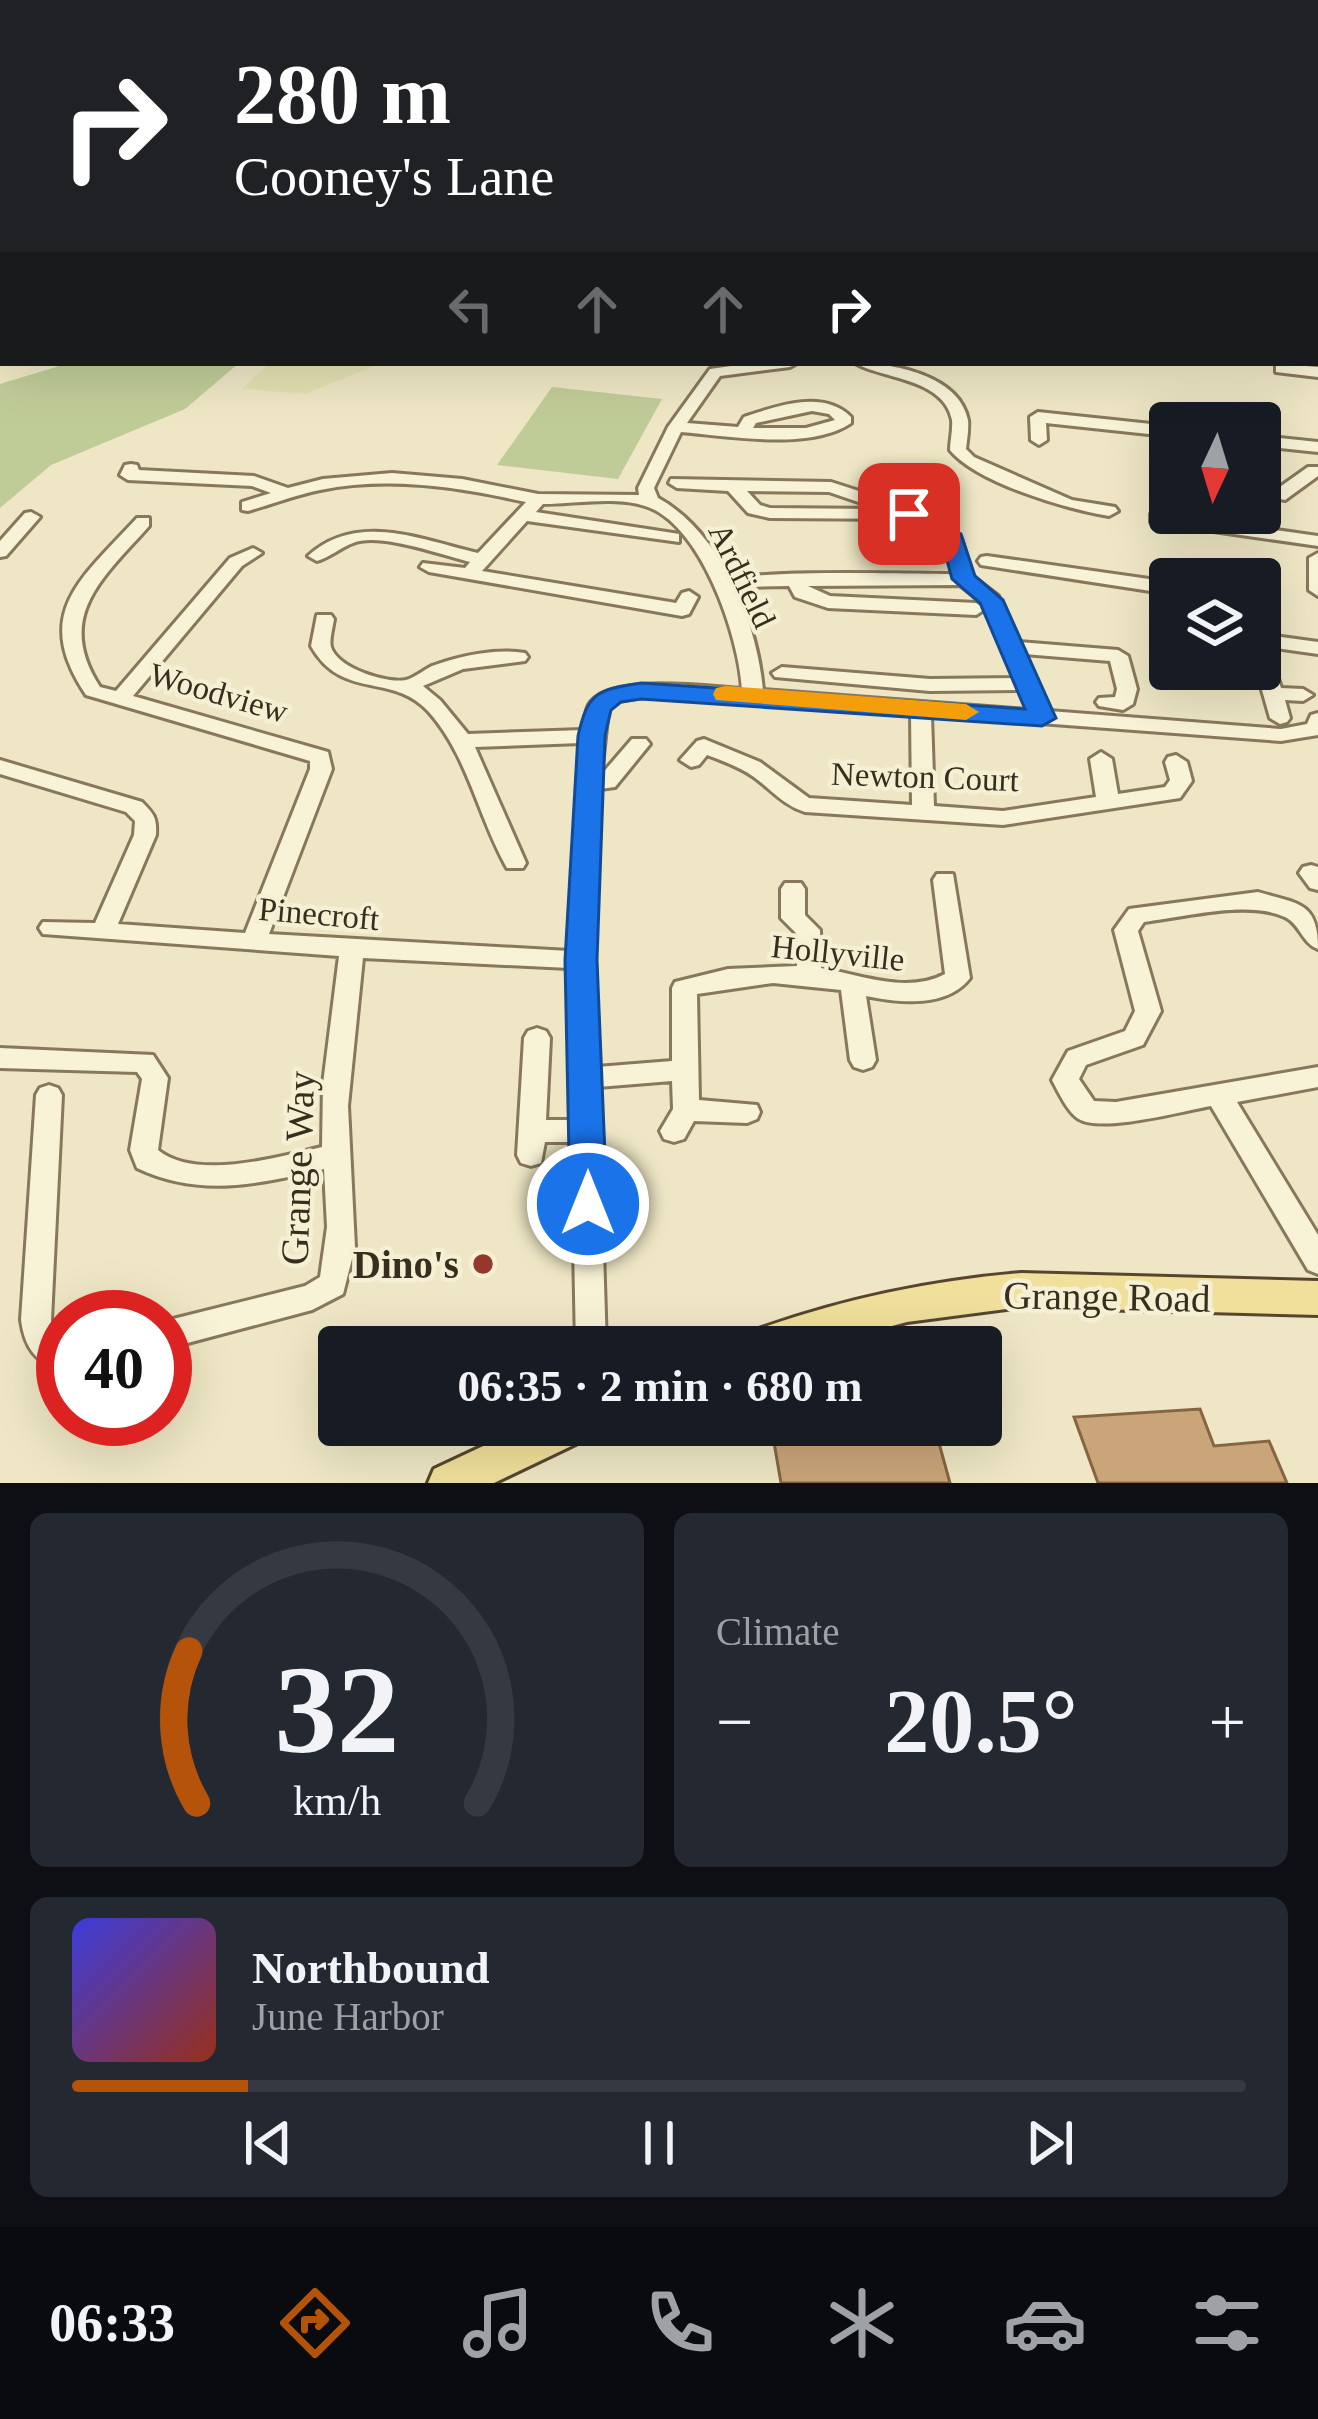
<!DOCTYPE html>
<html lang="en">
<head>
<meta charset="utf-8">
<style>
  :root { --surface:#171b24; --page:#242831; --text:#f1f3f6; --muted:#9ea1a6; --line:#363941; --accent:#b45309 }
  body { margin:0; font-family:Georgia,serif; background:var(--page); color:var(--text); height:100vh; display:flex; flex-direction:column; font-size:45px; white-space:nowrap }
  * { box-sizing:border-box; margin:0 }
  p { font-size:39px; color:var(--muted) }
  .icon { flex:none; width:66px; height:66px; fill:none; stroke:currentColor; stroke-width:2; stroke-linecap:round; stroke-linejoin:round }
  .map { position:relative; height:1483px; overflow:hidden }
  .panel { display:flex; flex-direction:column; gap:30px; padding:30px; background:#0d0f14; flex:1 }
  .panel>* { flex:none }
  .hud { position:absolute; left:0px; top:0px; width:1320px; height:366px; box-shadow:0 12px 48px #0002; background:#202124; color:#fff; overflow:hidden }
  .needle { width:78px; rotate:184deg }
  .fabs { position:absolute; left:1149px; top:402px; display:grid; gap:24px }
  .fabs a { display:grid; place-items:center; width:132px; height:132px; border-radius:12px; background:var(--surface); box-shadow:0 12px 48px #0002; font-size:60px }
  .speed { position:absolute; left:36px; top:1290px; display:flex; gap:24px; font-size:60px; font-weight:700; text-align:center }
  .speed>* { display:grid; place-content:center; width:156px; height:156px; border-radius:50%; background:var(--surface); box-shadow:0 12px 48px #0002; line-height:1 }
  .speed .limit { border:18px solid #d22; background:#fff; color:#111 }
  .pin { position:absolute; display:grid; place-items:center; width:102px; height:102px; color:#fff; margin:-51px; border-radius:24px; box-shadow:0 6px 18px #0006 }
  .me { position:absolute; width:132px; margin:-66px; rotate:0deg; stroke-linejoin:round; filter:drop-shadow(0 0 9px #0008) }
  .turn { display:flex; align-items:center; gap:42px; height:252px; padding:0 36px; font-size:54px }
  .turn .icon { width:156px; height:156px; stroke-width:2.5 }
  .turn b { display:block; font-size:84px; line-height:102px }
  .lanes { display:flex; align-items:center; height:114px; padding:0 36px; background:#0003; justify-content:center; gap:60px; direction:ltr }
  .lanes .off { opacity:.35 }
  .big { font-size:90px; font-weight:700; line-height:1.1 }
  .panel .tile { flex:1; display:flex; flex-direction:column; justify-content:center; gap:18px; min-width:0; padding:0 42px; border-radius:18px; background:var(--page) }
  .panel .dial { align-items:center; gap:0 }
  .dial svg { height:312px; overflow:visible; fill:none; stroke:var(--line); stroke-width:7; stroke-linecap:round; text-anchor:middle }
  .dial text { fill:var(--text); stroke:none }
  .song { display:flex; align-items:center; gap:36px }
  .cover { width:144px; height:144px; border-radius:18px; background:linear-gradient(135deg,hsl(240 70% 55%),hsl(10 70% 35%)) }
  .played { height:12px; border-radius:6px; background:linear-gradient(90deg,var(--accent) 15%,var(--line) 15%) }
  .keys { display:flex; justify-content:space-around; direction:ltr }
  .heat { display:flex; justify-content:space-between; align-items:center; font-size:66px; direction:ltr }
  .panel .tiles { flex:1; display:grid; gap:30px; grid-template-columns:1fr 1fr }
  .tile:last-child { grid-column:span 2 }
  .trip { position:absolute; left:318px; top:1326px; width:684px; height:120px; border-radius:12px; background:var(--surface); box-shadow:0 12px 48px #0002; font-weight:700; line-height:120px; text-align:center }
  .tab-bar { display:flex; height:192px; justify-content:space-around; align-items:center; background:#090b0e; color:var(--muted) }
  .tab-bar .icon { width:84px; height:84px }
  .tab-bar .current { color:var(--accent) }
  .tab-bar b { font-size:54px; color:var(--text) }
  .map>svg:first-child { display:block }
</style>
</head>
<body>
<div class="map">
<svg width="1318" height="1483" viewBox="0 0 1318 1483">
  <rect width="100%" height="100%" fill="#eee6c4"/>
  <polygon fill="#e3e1b2" points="270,363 381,363 305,394 242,389"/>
  <g fill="#c0cc98">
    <polygon points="69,363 239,363 185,409 51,465 0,508 0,384"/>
    <polygon points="552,387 662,399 618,479 497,465"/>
  </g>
  <g fill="#cba57a" stroke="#876541" stroke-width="3">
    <polygon points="1200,1409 1214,1446 1269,1441 1287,1483 1098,1483 1074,1417"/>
    <polygon points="771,1425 934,1425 950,1483 781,1483"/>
  </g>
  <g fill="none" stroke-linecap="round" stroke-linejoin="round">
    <defs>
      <g id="minor">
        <polygon points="1045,0 1055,0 1058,3 1048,3"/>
        <polygon points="3,7 3,14 0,15 0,8"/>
        <rect x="1317" y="134" width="1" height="7"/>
        <rect x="0" y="327" width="3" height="9"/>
        <rect x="1317" y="341" width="1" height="8"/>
        <path d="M752 363H797L790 367 720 376 687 423 738 427 744 417C777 406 823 389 851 417V423C810 451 729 436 681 432L654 488 658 498C720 532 757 621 763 690L1028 710 1020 690 930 691 775 677 772 673 782 667 930 679 1015 678 985 609 976 615 828 608 795 597 789 586 739 587 730 581C746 569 919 574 953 574L946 544 942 539 906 519 770 518 748 513 728 491 677 488 669 483 671 479 831 482 909 507 954 531 961 539 973 577 998 596 1019 642 1118 650 1128 656 1137 689 1133 704 1123 710 1099 706 1096 702 1099 698 1115 697 1117 689 1110 661 1024 654 1049 711 1281 729 1307 724 1311 715 1318 713V735L1281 741 931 715 934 806 1003 811 1096 797 1090 759 1101 752 1112 759 1118 794 1165 787 1170 780 1165 762 1168 757 1176 755 1187 762 1192 781 1180 798 1003 825 805 812C783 805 772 790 754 777 740 767 723 761 707 755L699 765 691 767 680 760 697 741 704 739 760 762 809 798 912 805 911 713 753 701 641 697 619 701 608 709 601 775 632 739H646L650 744 615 787 600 789 593 960 597 1067 672 1061V988L675 982 728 969 797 966 796 933 781 918V889L785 883H801L805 889V915L820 930 821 968C861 975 907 994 945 974L933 880 937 874H953L970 978C947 1008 900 1003 866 996L876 1060 872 1067 863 1070 854 1067 850 1060 841 990 773 983 697 994 699 1100 757 1105 760 1112 757 1119 747 1123 694 1121 684 1139 674 1142 664 1139 660 1131 673 1109 672 1081 598 1087 606 1347H576L572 1142H545L541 1163 531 1166 521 1163 517 1155 524 1038 528 1031 537 1028 546 1031 550 1038 546 1120H572L569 968 363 958 348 1106 355 1247 343 1294 312 1310 165 1349V1321L305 1286 320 1277 327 1227 324 1169C259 1184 200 1198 137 1168L130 1150 142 1079 137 1072 0 1068V1048L153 1055 168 1078 158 1150C196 1181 278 1157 322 1147L323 1084 339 956 43 934 39 928 43 922 95 923 134 835 135 821 126 812 0 774V760L142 802C154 814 157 818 156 835L118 924 245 933 310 769V761L86 695C31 613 81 579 137 518H149V526C103 578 54 616 100 687L116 691 230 558 253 548 262 553 242 566 133 696 328 752 332 769 269 934 569 951 581 743 475 747 526 863 523 868H507C478 817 468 755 428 711 392 672 342 701 311 646L317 615H331L334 619C333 627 329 640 331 647 337 668 387 684 406 680 414 678 424 670 432 666 459 656 496 648 525 653L528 657 525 661 463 669 423 686 440 700 468 734 583 730C585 721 585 709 591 702 615 674 707 687 742 689 739 636 701 523 645 506 615 496 574 504 543 504L536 512 673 533 679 534V542L527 521 482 571 676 603 682 593 689 591 698 597 689 614 682 616 429 572 420 567 423 563 465 568 470 562C441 555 380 532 353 543 340 548 330 557 317 561L308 556C358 511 421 540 478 553L526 502C458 487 389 476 320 490 296 495 272 504 248 511L242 510V502L271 493 252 486 128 480 120 475 125 465 131 464 137 465 139 470 254 476 288 488 323 479 392 473 462 479 538 494 639 495 638 488 668 427 710 369ZM812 411 829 414 835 420 806 428H753L756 423ZM747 491 829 492 879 509 770 508 760 505ZM960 585 983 603 985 609 976 603 830 596 808 586Z"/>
        <path d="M855 363C892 363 959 375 968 420 969 429 967 440 966 449L974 457 1072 500 1115 507 1118 511 1109 516C1067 509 977 483 950 450 950 441 953 430 952 420 944 378 882 379 855 363Z"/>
        <polygon points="1281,364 1318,367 1318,377 1276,372 1276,366"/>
        <polygon points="1038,412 1170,426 1170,489 1160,489 1158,485 1158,435 1046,423 1047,440 1039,445 1031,440 1030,417"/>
        <polygon points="1260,436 1318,442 1318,452 1260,446"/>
        <polygon points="1308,467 1318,467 1318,476 1285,500 1260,495 1260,484 1277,489"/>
        <polygon points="31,512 40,517 6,556 0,557 0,541 25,513"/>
        <polygon points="1157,513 1318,536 1318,546 1151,522 1151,514"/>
        <polygon points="1318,553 1318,596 1309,590 1309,558"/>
        <polygon points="987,556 1170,582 1170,594 981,565 978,561 981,557"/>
        <polygon points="1260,634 1318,642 1318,654 1268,647 1281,688 1303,689 1313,695 1303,701 1285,700 1290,718 1287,722 1280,724 1270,718 1256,669 1260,669"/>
        <polygon points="1311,865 1318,867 1318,890 1310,888 1299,873 1303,867"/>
        <path d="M1258 892C1298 904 1318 901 1318 949 1302 943 1300 924 1285 917 1248 900 1185 917 1144 922L1138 931 1161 1011 1143 1045 1086 1065 1079 1079 1094 1101 1116 1102 1318 1067V1087L1237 1102 1318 1235V1274L1308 1270 1211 1106C1184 1111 1101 1133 1079 1119 1068 1113 1058 1091 1052 1080L1068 1051 1125 1031 1135 1011 1114 930 1129 909Z"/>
        <path d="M49 1085 58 1088 62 1095 51 1320 54 1335 63 1343V1372C36 1362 25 1349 21 1320L36 1095 40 1088Z"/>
      </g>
      <g id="major">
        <path d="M1021 1273 1318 1281V1315L1021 1307 907 1322 812 1347H739L745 1334C834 1301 926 1281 1021 1273Z"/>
        <polygon points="528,1425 592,1425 586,1439 494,1483 428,1483 434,1469"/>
      </g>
    </defs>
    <use href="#minor" stroke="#88785b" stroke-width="6"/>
    <use href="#major" stroke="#56462f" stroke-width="6"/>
    <use href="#minor" fill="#f8f2d7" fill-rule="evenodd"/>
    <use href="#major" fill="#f0e09c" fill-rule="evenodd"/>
  </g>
  <path fill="#1a73e8" stroke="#114b97" stroke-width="3" d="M909 507 961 534 975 576 1003 600 1056 718 1042 726 641 699 621 702 611 710 605 736 597 960 607 1204 601 1215 588 1219 575 1215 570 1204 565 960 578 736C588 692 597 690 641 683L1025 709 980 603 952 579 942 542 901 518V509Z"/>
  <polygon fill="#f59e0b" points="726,686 966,704 979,712 966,720 716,700 713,694 716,688"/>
  <circle fill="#97372b" stroke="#f5efd4" stroke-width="4.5" cx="483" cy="1264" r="12"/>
  <g text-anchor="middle" stroke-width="9" stroke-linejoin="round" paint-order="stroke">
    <g font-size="33" fill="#382e1e" stroke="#f5efd4">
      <text transform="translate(743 575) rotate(64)" y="12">Ardfield</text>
      <text transform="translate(219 692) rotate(16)" y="12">Woodview</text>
      <text transform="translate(925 776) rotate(2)" y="12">Newton Court</text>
      <text transform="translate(319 913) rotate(5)" y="12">Pinecroft</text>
      <text transform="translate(838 952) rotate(6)" y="12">Hollyville</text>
    </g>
    <g font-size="39" fill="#382e1e" stroke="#f5efd4">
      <text transform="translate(297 1168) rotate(-88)" y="14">Grange Way</text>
      <text transform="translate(1107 1296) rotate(1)" y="14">Grange Road</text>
    </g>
    <g font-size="39" font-weight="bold" fill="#382e1e" stroke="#f5efd4" text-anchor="end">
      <text x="459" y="1278">Dino's</text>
    </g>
  </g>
</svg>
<div class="fabs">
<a><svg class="needle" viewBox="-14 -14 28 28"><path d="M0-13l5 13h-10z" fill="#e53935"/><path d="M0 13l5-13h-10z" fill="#9ea1a6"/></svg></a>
<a><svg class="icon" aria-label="layers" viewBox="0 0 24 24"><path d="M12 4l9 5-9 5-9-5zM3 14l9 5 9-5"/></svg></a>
</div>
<div class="speed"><div class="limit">40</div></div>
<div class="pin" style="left:909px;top:514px;background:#d93025"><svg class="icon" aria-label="arrive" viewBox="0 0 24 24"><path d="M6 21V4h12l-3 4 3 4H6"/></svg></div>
<svg class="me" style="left:588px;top:1204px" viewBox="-20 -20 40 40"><circle r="17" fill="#1a73e8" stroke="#fff" stroke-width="3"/><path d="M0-11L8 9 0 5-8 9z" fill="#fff"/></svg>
<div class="trip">06:35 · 2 min · 680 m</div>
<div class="hud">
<div class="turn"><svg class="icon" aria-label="right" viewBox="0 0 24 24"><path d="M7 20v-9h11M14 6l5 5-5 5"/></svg><div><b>280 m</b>Cooney's Lane</div></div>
<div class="lanes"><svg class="icon off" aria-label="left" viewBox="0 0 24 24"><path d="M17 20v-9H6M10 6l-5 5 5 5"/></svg><svg class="icon off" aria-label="ahead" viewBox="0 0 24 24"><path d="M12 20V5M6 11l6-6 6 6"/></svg><svg class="icon off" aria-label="ahead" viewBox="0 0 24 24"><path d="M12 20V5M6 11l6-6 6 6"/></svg><svg class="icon" aria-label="right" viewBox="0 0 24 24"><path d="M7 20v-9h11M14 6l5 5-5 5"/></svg></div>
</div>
</div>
<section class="panel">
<div class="tiles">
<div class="tile dial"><svg viewBox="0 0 100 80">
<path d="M14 69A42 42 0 1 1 86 69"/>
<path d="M14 69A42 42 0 0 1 12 30" stroke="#b45309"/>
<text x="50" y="56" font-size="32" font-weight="700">32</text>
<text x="50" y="72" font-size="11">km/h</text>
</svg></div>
<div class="tile"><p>Climate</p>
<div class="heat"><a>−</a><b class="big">20.5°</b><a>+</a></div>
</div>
<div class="tile">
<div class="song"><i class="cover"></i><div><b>Northbound</b><p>June Harbor</p></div></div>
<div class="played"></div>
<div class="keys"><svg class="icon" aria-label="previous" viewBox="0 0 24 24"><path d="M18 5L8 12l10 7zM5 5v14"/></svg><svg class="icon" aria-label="pause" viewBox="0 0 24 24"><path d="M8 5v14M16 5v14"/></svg><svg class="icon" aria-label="next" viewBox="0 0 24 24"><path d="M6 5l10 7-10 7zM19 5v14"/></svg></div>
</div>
</div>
</section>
<nav class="tab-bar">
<b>06:33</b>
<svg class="icon current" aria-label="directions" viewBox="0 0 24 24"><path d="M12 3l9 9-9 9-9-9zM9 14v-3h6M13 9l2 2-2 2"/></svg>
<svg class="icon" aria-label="music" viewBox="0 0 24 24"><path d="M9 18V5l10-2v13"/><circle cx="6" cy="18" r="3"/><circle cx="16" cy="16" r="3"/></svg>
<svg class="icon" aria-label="phone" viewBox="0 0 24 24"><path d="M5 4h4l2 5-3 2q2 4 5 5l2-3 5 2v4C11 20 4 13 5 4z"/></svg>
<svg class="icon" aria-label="climate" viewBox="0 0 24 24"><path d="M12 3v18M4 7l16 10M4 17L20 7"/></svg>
<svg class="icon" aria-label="car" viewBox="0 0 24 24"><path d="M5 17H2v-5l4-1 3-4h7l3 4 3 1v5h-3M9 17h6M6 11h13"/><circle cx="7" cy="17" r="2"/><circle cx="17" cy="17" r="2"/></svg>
<svg class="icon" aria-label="filters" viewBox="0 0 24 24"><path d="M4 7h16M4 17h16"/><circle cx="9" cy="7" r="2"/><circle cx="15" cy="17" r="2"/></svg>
</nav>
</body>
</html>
